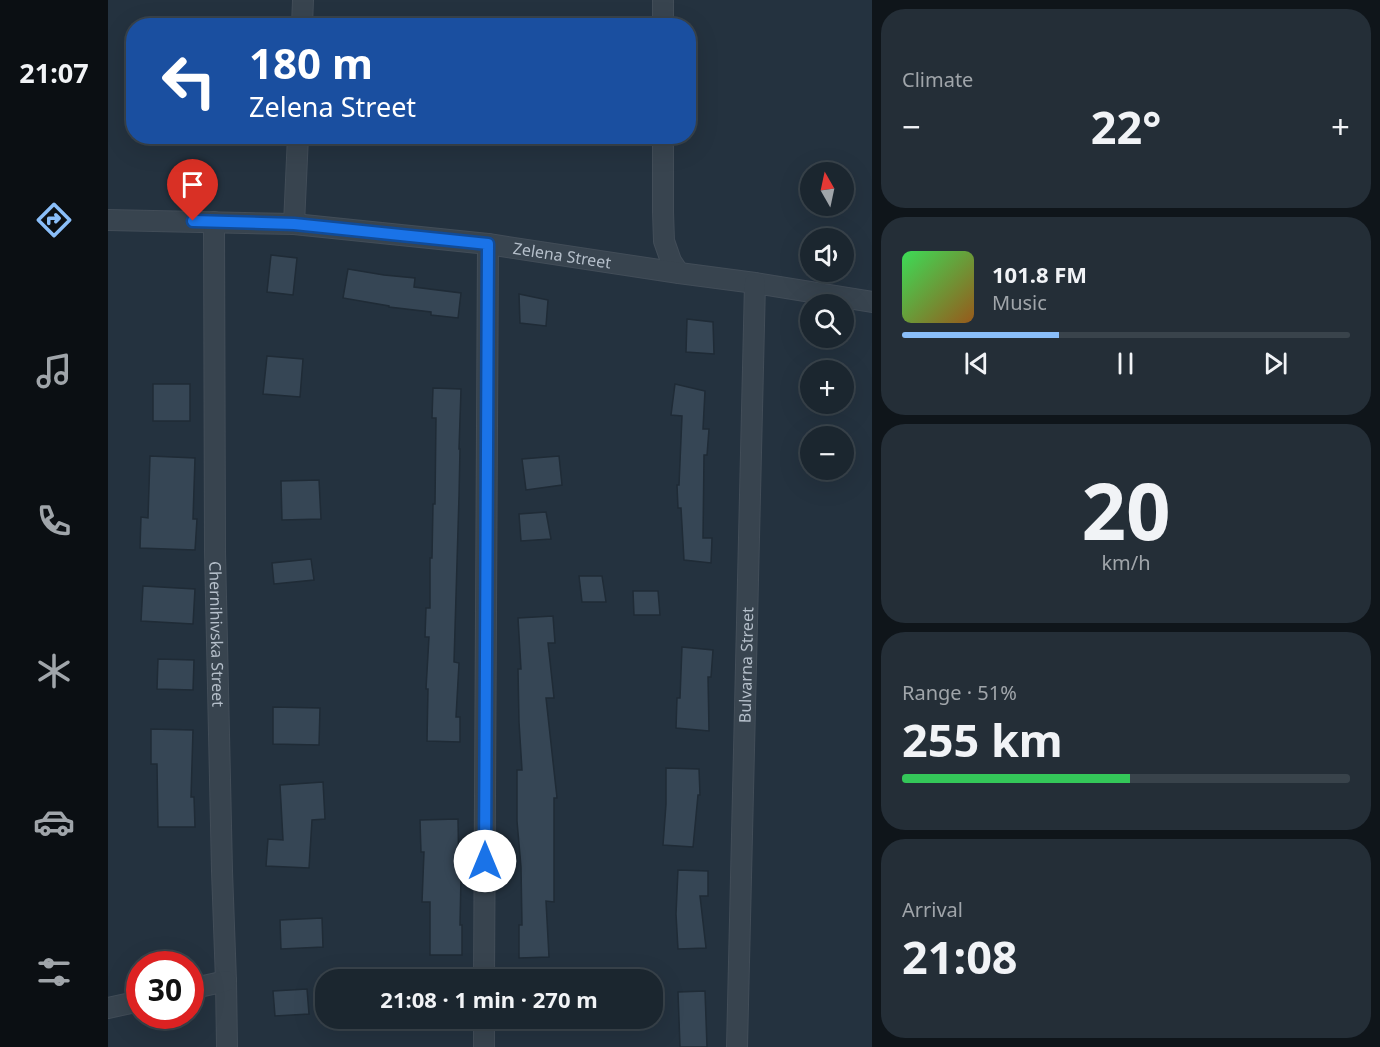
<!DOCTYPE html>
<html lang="en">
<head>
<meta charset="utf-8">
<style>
  :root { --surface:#1b262f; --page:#242e37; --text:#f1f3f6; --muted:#a0a5aa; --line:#39434b; --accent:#8abef9 }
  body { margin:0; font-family:"Noto Sans",sans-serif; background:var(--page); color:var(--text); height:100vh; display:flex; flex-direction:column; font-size:22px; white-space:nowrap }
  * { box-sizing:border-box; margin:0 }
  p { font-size:20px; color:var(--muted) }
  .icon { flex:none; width:33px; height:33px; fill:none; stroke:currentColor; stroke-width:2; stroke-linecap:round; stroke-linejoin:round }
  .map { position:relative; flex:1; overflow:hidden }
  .side { display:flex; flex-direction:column; gap:9px; padding:9px; background:#0f151a; width:508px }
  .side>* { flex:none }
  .guide { position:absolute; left:18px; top:18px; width:570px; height:126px; border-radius:24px; box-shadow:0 6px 24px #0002,0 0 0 2px var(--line); background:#1a4fa0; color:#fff; overflow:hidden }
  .needle { width:39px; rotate:351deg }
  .controls { position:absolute; left:692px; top:162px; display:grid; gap:12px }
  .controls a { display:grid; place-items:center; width:54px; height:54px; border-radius:50%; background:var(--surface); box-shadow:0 6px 24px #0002,0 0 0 2px var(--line); font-size:30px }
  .speed { position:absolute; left:18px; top:951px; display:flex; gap:12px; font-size:30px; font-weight:700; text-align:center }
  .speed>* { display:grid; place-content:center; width:78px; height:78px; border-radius:50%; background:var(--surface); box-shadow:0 6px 24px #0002,0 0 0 2px var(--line); line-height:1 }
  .speed .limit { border:9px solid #d22; background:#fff; color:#111 }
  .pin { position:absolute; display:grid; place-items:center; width:51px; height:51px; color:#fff; margin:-62px -26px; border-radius:50% 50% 50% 0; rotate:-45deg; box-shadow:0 0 6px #0007 }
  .pin .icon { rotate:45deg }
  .me { position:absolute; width:66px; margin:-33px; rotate:0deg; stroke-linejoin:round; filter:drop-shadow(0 0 4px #0008) }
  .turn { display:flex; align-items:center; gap:21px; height:126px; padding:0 24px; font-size:27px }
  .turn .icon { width:78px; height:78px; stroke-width:2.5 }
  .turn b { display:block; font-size:42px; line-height:51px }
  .big { font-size:45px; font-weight:700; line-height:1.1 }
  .side .widget { flex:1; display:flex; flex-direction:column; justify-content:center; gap:9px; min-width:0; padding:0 21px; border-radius:24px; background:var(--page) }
  .side .dial { align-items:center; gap:0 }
  .dial b { font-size:78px; line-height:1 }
  .song { display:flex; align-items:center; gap:18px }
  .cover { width:72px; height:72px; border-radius:9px; background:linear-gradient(135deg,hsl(130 70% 55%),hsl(30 70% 35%)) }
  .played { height:6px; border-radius:3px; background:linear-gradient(90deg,var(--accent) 35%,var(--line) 35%) }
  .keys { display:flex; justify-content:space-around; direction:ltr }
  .heat { display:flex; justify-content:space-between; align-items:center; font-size:33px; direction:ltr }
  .charge { height:9px; border-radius:4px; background:linear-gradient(90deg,#34c759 51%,var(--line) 0) }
  .trip { position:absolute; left:207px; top:969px; width:348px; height:60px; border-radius:24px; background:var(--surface); box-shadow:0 6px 24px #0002,0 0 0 2px var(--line); font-weight:700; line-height:60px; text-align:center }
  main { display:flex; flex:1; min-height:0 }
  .tabs { display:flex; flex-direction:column; width:108px; justify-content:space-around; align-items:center; background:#0b0f13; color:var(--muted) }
  .tabs .icon { width:42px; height:42px }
  .tabs .current { color:var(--accent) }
  .tabs b { font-size:27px; color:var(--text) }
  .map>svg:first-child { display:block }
</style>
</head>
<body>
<main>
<nav class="tabs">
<b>21:07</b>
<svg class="icon current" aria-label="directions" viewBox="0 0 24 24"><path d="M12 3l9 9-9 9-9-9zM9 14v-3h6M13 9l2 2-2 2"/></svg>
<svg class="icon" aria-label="music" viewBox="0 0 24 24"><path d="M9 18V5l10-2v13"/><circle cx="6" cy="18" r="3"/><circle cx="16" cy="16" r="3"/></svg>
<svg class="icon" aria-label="phone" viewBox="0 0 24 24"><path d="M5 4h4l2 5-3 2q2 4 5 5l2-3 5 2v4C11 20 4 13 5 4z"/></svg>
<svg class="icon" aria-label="climate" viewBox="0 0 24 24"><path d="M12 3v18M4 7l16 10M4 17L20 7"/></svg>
<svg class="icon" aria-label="car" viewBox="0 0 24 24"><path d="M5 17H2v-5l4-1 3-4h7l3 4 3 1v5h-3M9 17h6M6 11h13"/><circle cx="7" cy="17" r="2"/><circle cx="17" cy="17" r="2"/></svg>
<svg class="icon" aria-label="filters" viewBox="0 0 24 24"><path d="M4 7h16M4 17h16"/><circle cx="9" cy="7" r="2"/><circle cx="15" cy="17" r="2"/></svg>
</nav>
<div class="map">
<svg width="764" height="1047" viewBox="0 0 764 1047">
  <rect width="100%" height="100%" fill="#24323f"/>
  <g fill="#364655" stroke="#1f2b36" stroke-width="1.5">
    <polygon points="163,255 189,258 185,295 159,292"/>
    <polygon points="240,269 276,275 307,278 306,287 353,293 350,318 323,315 323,312 281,307 281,306 235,298"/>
    <polygon points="411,294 440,300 438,326 412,323"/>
    <polygon points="579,319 605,322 606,354 578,352"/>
    <polygon points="159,356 195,359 192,397 155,394"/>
    <rect x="45" y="384" width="37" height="37"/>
    <polygon points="567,384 597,391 595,429 601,429 599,455 596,455 595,538 604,538 603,563 576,560 573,508 570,508 569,485 571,485 574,416 563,415"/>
    <polygon points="325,388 353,389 351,449 352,449 351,496 346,662 351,663 348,717 352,717 352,742 319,741 320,689 318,689 321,637 317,637 318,608 322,608 322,558 324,558 325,504 327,504 328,418 324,418"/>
    <polygon points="42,456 87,458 85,519 89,519 87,550 32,548 33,517 40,518"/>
    <polygon points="451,456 454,485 418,490 414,459"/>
    <polygon points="211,480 213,519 174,520 173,481"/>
    <polygon points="438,512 443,539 413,541 411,514"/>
    <polygon points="203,559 206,580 166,584 164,563"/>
    <polygon points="471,576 494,576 498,602 474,602"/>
    <polygon points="35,586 87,589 85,624 33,621"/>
    <polygon points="525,591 550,591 552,615 526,615"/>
    <polygon points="445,616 447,643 440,643 446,698 438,698 449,798 446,798 446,902 438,901 441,957 411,958 411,925 414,925 413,867 409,821 409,770 414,770 411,722 410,669 413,669 410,618"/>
    <polygon points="574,647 605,650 603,677 600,677 601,731 568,728 569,698 572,698"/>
    <polygon points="50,659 86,660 85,690 49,689"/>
    <polygon points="165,707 212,708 211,745 165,744"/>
    <polygon points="43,729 85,730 83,797 86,797 87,827 50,827 49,764 43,764"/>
    <polygon points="558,768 591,769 592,795 590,795 585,847 555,845 558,804"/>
    <polygon points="215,782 217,819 204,820 201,868 158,866 160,839 175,840 172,785"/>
    <polygon points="350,819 351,876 353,876 352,925 354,925 354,955 322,955 322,902 314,902 316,852 313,852 312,820"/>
    <polygon points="570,870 600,871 600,896 592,896 598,948 570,949 568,914"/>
    <polygon points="214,918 215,947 173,949 172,920"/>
    <polygon points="199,989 201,1014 167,1016 165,991"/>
    <polygon points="597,991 599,1047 572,1047 570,992"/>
  </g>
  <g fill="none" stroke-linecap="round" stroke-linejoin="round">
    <defs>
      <g id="minor">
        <polyline points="194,26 195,0"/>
        <polyline points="555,26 555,0"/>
        <polyline points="555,136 555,212 556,241 563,261 571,273"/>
        <path id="s1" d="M0 220 186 224 380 244 571 273 647 283 764 302"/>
        <path id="s2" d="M106 222 107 551 114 871 118 981 119 1047"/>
        <polyline points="186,224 190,136"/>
        <polyline points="376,980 380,244"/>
        <polyline points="82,989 118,981"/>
        <polyline points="0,1008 32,1001"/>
        <polyline points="376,1047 376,1018"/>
        <path id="s3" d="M629 1047 647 283"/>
      </g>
    </defs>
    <use href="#minor" stroke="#424d58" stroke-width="22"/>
    <use href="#minor" stroke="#38444f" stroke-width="20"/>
  </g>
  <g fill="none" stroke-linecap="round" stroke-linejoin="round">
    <defs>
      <polyline id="route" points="85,221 186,224 380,244 377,861"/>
    </defs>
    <use href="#route" stroke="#114b97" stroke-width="15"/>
    <use href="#route" stroke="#1a73e8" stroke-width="10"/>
  </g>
  <g text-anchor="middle" stroke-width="6" stroke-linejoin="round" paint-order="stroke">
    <g font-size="16" fill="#b5bfca" stroke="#1d2934">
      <text dy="6" stroke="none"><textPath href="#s1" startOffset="456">Zelena Street</textPath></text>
      <text dy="6" stroke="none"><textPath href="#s2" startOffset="412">Chernihivska Street</textPath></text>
      <text dy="6" stroke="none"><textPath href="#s3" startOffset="382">Bulvarna Street</textPath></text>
    </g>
  </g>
</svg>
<div class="controls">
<a><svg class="needle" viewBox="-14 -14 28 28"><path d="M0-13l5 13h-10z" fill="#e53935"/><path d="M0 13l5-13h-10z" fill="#a0a5aa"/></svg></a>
<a><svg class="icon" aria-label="sound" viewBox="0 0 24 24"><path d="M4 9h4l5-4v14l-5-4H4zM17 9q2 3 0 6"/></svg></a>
<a><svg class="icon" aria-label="search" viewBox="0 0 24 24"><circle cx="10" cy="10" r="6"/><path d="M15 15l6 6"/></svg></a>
<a>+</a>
<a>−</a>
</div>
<div class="speed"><div class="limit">30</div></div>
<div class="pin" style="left:85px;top:221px;background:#d93025"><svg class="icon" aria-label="arrive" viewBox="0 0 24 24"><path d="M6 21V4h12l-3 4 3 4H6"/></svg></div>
<svg class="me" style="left:377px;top:861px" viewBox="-20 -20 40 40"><circle r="19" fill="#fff"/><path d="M0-13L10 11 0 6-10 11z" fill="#1a73e8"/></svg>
<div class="trip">21:08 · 1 min · 270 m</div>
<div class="guide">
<div class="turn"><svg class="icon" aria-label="left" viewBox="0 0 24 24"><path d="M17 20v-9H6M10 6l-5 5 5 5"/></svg><div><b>180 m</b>Zelena Street</div></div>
</div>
</div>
<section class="side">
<div class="widget"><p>Climate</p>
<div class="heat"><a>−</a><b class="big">22°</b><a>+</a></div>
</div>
<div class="widget">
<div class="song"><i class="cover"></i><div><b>101.8 FM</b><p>Music</p></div></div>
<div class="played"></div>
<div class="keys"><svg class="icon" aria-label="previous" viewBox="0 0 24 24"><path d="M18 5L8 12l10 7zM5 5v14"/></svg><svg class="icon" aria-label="pause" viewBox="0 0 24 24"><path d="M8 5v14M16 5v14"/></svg><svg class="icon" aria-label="next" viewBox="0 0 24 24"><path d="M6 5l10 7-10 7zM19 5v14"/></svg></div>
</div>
<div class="widget dial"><b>20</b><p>km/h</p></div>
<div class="widget"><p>Range · 51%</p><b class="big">255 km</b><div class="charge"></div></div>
<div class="widget"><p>Arrival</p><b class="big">21:08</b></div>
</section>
</main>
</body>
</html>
